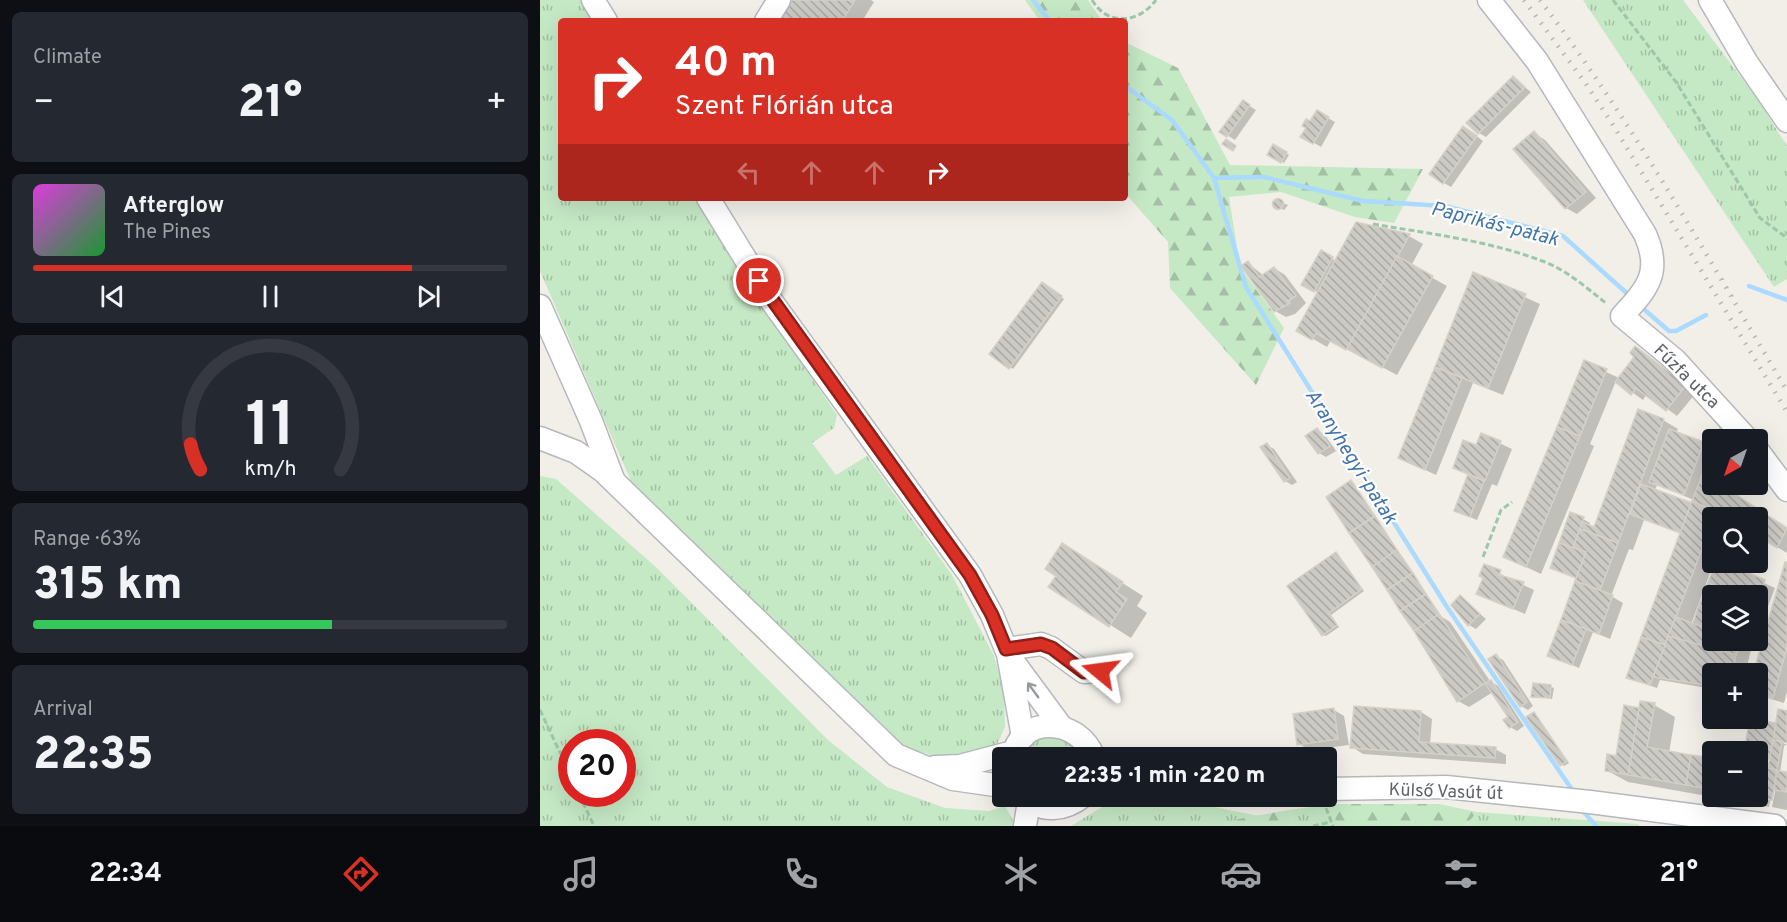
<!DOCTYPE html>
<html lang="en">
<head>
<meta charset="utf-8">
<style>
  :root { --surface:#171b24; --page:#242831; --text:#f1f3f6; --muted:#9ea1a6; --line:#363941; --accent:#d93025 }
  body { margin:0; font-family:Overpass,sans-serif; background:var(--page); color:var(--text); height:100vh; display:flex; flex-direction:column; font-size:22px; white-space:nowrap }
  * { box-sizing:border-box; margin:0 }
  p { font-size:20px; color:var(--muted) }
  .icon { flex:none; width:33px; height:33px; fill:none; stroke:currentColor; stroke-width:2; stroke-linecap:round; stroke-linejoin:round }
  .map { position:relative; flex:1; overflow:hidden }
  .drawer { display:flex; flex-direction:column; gap:12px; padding:12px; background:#0d0f14; width:540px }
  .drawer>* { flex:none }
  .guide { position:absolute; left:18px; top:18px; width:570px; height:183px; border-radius:6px; box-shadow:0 6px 24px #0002; background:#d93025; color:#fff; overflow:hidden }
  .needle { width:39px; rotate:220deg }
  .buttons { position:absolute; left:1162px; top:429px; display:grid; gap:12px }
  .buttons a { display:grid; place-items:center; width:66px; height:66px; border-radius:6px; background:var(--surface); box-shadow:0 6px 24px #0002; font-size:30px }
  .speed { position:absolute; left:18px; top:729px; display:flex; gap:12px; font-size:30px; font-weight:700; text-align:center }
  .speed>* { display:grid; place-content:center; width:78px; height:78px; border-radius:50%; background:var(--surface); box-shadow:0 6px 24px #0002; line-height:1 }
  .speed .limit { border:9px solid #d22; background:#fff; color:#111 }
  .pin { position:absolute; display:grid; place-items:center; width:51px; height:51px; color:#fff; margin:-26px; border:3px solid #fff; border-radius:50%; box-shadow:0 2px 6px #0007 }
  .me { position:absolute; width:66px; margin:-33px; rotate:286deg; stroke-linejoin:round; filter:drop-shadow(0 0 4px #0008) }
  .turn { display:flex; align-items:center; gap:21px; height:126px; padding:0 18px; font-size:27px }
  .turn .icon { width:78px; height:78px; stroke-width:2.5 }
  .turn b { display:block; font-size:42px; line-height:51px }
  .lanes { display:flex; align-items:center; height:57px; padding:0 18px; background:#0003; justify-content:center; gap:30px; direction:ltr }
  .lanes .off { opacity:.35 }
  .big { font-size:45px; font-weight:800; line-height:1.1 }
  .drawer .tile { flex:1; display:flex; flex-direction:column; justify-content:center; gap:9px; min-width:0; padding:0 21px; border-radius:9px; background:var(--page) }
  .drawer .dial { align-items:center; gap:0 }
  .dial svg { height:156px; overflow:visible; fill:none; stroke:var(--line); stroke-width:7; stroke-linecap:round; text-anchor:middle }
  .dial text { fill:var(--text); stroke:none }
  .song { display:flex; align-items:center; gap:18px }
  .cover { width:72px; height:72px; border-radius:9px; background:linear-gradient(135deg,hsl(300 70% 55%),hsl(130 70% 35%)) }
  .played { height:6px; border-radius:3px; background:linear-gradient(90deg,var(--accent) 80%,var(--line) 80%) }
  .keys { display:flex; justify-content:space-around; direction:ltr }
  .heat { display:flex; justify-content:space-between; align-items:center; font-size:33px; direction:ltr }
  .charge { height:9px; border-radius:4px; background:linear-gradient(90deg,#34c759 63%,var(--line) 0) }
  .trip { position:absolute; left:452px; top:747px; width:345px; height:60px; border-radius:6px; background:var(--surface); box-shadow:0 6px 24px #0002; font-weight:800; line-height:60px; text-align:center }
  .dock { display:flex; height:96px; justify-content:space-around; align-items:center; background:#090b0e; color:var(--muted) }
  .dock .icon { width:42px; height:42px }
  .dock .current { color:var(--accent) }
  .dock b { font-size:27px; color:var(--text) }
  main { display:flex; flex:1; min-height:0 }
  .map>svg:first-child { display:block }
</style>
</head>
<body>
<main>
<section class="drawer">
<div class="tile"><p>Climate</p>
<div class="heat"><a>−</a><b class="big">21°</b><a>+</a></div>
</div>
<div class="tile">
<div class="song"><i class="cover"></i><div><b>Afterglow</b><p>The Pines</p></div></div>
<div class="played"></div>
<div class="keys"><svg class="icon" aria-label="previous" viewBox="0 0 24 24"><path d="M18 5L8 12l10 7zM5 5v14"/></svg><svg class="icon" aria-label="pause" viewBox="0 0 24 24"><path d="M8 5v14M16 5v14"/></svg><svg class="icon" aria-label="next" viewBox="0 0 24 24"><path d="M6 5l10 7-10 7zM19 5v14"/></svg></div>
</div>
<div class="tile dial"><svg viewBox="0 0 100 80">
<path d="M14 69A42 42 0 1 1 86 69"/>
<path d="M14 69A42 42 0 0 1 9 56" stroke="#d93025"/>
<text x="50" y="56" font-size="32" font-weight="700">11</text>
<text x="50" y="72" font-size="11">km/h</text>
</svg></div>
<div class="tile"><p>Range · 63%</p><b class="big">315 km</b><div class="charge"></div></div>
<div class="tile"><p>Arrival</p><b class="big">22:35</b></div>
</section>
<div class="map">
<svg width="1247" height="826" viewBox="0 0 1247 826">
  <defs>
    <pattern id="grass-tufts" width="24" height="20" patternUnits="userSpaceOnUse" patternTransform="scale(1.5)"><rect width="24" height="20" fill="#c5e8c5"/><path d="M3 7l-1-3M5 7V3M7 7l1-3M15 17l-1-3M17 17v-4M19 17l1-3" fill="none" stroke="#a3c0a4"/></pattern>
    <pattern id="forest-firs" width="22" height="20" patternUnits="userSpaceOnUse" patternTransform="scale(1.5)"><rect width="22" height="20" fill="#c5e8c5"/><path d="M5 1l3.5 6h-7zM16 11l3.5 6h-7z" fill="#a3c0a4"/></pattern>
    <pattern id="building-back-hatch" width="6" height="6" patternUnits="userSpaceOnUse" patternTransform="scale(1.5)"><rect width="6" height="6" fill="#cccac5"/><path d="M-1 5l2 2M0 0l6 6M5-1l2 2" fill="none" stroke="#a9a8a4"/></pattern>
  </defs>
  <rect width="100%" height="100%" fill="#f1efe8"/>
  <g fill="url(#grass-tufts)" fill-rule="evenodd">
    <polygon points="0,0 43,0 55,21 21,21 21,198 159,198 223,307 297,415 294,428 272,443 296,475 327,456 412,575 454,656 464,690 465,727 457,744 431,761 405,759 361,746 163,555 91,481 0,271"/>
    <polygon points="1043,0 1143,0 1218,100 1247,146 1247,279 1234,287"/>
    <path d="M0 476 16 479 117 568 288 740 347 787 405 808 449 811 465 806 476 826H0ZM32 742H82V794H32Z"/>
    <polygon points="499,736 529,738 543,758 482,758 484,750"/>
    <polygon points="595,800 649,802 719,816 698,819 686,826 531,826 567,804"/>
    <polygon points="794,804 794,817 801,826 755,826 749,810"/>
    <polygon points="937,812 1098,824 1100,826 925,826"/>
  </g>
  <g fill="url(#forest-firs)">
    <polygon points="485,0 548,0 562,21 500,21"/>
    <polygon points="585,42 638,68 690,165 883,169 854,223 815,217 741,192 689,197 700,267 744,328 716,385 630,288 628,242 585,193"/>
    <polygon points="794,804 899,804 937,812 925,826 801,826 794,817"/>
    <polygon points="749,810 755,826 686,826 698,819"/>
  </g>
  <g fill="#0003" fill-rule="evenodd">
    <polygon points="251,0 331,0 334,2 322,21 238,21"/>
    <polygon points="973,78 991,92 946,137 939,133"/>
    <polygon points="703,102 716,110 695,140 682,132"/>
    <polygon points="777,112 795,122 781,147 763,136"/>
    <polygon points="931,132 943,141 911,187 904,183"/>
    <polygon points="994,133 1005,140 1056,198 1037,214 1026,208 975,149"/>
    <polygon points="734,146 749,155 744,163 729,154"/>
    <polygon points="735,200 745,204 748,205 744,210 736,206 733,204"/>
    <polygon points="817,223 869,236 883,244 871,266 907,286 857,375 791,340 787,347 758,330 779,293 763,284 781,252 796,261"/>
    <polygon points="708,263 724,276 734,268 745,275 766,303 755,314 746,317 735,311"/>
    <polygon points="934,274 1000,304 963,395 933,383 896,475 860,458"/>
    <polygon points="505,285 524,299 473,369 451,354"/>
    <polygon points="1095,348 1156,393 1137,416 1107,394 1103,400 1076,381 1050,444 1054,446 1001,574 965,557 1045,362 1079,378 1096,356"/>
    <path d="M1123 420 1138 429 1136 433 1173 449V484H1204L1198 497 1247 529V553L1218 535V518H1173L1174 562 1151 624 1154 625 1177 562 1235 588 1219 630 1218 596H1173V640H1210L1207 648 1211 650 1205 674H1173V689L1120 680 1117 688 1088 678 1142 534 1104 520 1093 550 1089 549 1071 596 1083 603 1070 639 1053 632 1039 668 1009 655 1038 578 1018 571 1043 519 1050 523 1049 526 1055 529ZM1117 485 1154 500 1153 505 1115 490Z"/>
    <polygon points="777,430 784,434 796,451 786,457 779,453"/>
    <polygon points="942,435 972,449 957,486 952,484 937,520 923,514 930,475 914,467 937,447"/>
    <polygon points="727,445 734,449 757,482 752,485 745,481 722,448"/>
    <polygon points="811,482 902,617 910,622 950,681 958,686 984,726 977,731 970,727 970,717 953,692 929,707 918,701"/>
    <polygon points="522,545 603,596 597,606 607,613 591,638 510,587 518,576"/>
    <polygon points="796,554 824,591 791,615 799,627 786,636 783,635"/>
    <polygon points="1247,564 1247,692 1244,703 1218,695 1218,674"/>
    <polygon points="944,566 994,590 985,614 938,594 944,578"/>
    <polygon points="920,597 946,619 936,629 929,625"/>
    <polygon points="956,656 963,660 993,706 988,710 981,706"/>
    <polygon points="1011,687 1014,688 1012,699 993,696"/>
    <polygon points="1114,705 1135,717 1129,753 1173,760 1173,796 1218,796 1218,768 1236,770 1230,767 1231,760 1218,757 1218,752 1237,724 1244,744 1247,744 1244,746 1240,772 1247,773 1247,810 1232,807 1238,777 1235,777 1229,807 1088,782 1066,770 1077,757 1100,709"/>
    <polygon points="794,710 804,716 809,745 770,750 759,744"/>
    <polygon points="881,712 892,719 890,744 955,749 966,755 966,764 823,754 812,747"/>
    <polygon points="994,714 1029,763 1024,766 1021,764"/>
  </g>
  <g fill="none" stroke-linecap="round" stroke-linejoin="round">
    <g stroke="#aadaff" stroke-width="4.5">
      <polyline points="493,0 510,21"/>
      <polyline points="585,86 632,120 674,178 706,287 907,607 1035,794"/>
      <polyline points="674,178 724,177 823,201 905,206 1023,236 1091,297"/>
      <polyline points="1209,286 1247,300"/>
      <polyline points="1099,305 1129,331 1136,331 1166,315"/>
      <polyline points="1042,810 1056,826"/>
    </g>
  </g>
  <g fill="url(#building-back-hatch)" stroke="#d6d1c6" stroke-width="1.5">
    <polygon points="249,0 315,0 302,21 236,21"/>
    <polygon points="973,76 985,87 938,134 926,123"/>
    <polygon points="703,100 710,105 687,137 679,132"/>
    <polygon points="777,110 789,117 773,144 760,137 766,128 762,126 766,119 770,121"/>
    <polygon points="923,126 937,136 903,184 889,174"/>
    <polygon points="994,131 1046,192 1025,209 973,149"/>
    <polygon points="686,139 696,146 693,151 682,144"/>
    <polygon points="733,144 747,152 741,163 727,155"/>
    <circle cx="738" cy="204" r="5.5"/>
    <polygon points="816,222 870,234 806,350 776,333 772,340 756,331"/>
    <polygon points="781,250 793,257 774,292 761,285"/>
    <polygon points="857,256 893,276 842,368 807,349"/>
    <polygon points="708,261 719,277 734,267 756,296 748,301 750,303 734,312 701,266"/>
    <polygon points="933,272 986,294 948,388 895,367"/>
    <polygon points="502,282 522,296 469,369 449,354"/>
    <polygon points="1095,346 1146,385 1126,411 1096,388 1091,395 1075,382 1094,357 1090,353"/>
    <polygon points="1044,360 1067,369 1040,436 1017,427"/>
    <polygon points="895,367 922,378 885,470 858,458"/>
    <polygon points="1098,409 1124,419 1078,543 1040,529 1042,522 1054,527"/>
    <polygon points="1181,424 1194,440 1176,440"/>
    <polygon points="1017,427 1040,436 986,567 963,557"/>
    <polygon points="777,428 790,446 778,454 765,436"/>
    <polygon points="1129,429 1164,442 1144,495 1109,482"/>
    <polygon points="941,433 961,441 945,481 913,468 923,440 936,445"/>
    <polygon points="727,443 750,478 744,482 720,447"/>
    <polygon points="1173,446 1173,484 1185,484 1184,487 1247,528 1237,548 1218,536 1218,518 1189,518 1152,501"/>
    <polygon points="928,474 944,481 930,517 914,511"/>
    <polygon points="811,480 835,516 809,533 786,497"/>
    <polygon points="1101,484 1152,503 1140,533 1090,514"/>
    <polygon points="1152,501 1189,518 1173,518 1173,547 1164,544 1125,645 1101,637"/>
    <polygon points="1030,512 1044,517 1033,548 1019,543"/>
    <polygon points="835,516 857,550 832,567 809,533"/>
    <polygon points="1040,529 1078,543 1060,590 1035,581 1046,552 1033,548"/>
    <polygon points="522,543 583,582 576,592 587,599 569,627 508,587 516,576 505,569"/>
    <polygon points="1019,543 1046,552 1036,578 1010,568"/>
    <polygon points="857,550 873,573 847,590 832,567"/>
    <polygon points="796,552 822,589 789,613 797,625 782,636 747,586"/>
    <polygon points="1176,562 1183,562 1225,580 1218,598 1218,596 1200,596 1168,583"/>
    <polygon points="1245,562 1247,562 1247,647 1233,698 1218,694 1218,674 1213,674"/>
    <polygon points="944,564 961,570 959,575 984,582 973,609 936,594 943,578 939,576"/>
    <polygon points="873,573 886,594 860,611 847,590"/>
    <polygon points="1035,581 1073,595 1059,634 1021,620"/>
    <polygon points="1168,583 1200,596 1173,596 1173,611 1159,605"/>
    <polygon points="886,594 899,614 874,631 860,611"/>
    <polygon points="920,595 940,614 928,626 911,605"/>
    <polygon points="1159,605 1173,611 1173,631 1153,623"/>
    <polygon points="899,614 945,683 917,702 874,631"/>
    <polygon points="1136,617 1173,631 1173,640 1201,642 1196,655 1128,636"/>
    <polygon points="1021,620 1046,629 1032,665 1007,656"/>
    <polygon points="1128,636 1196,655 1192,674 1173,674 1173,686 1113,677"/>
    <polygon points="1101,637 1125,645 1110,685 1086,678"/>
    <polygon points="956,654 987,702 980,707 948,659"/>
    <polygon points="951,680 978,722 969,728 963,720 968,717 945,683"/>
    <polygon points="993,683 1011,685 1010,698 991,697"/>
    <polygon points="1100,701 1115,703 1107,747 1151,755 1146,785 1088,775"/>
    <polygon points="1084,705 1099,708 1088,775 1065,771 1067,754 1076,756"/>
    <polygon points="814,706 881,711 879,742 956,747 955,758 810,748"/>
    <polygon points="794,708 798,739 757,745 753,714"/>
    <polygon points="1238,709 1247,711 1247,743 1233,740"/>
    <polygon points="994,712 1027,761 1020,766 986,717"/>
    <polygon points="1210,718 1236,723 1230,758 1218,756 1218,752 1204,752"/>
    <polygon points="1233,740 1242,742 1237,770 1228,768"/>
    <polygon points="1151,755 1173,758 1173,790 1146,785"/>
    <polygon points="1218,766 1237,770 1232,800 1214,796 1218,796"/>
    <polygon points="1237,771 1247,772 1247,792 1234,790"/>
  </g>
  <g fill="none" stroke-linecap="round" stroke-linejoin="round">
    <defs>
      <g id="minor">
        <polyline points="53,0 66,21"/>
        <path d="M949 0 997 61 1105 234C1122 272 1108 288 1082 316L1135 360 1208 440"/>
        <polyline points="1170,0 1207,63 1247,121"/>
        <polyline points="226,21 239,0"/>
        <polyline points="168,198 230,299 430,575 452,615 468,654 483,737"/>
        <polyline points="0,306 51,421 73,479"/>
        <polyline points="0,438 36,452 63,471 356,755 413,779 462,786"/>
        <polyline points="1218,451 1247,490"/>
        <polyline points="466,649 501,644 511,648 544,672 560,671"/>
        <polyline points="469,656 520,725"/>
        <path d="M473 758C478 715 539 716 554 758"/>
        <polyline points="395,767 420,766 473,752"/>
        <polyline points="786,789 906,787 1050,802 1235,826"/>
        <path d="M485 796C501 814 526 810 543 796"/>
        <polyline points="485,826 489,801"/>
      </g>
    </defs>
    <use href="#minor" stroke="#b5b8bc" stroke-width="25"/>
    <g stroke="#9cc7a9" stroke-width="3" stroke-dasharray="6 3" stroke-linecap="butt">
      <path d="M552 0C568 27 599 23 616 0"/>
      <polyline points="1073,0 1136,82 1220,218 1247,238"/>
      <path d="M833 224C891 234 951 241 1005 262 1028 271 1048 289 1067 304"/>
      <polyline points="943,557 961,510 972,502"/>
      <polyline points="0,710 32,778"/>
      <polyline points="39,794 54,826"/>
      <polyline points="786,808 793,826"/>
      <polyline points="773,826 791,822"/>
    </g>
    <use href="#minor" stroke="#fff" stroke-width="22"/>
    <g stroke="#b6b7b8" stroke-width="4.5" stroke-dasharray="1.5 8" stroke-linecap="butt">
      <polyline points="984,0 1046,84 1073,125 1247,412"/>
      <path d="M1000 0C1093 123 1168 258 1247 391"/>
    </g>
  </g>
  <defs><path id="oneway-shaft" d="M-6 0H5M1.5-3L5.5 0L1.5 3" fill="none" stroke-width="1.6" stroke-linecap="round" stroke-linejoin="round" transform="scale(1.5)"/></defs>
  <use stroke="#979a9d" href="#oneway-shaft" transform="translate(493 690) rotate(-126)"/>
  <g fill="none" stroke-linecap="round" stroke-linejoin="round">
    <defs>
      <polyline id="route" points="219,281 430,575 452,615 466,649 501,644 512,648 544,672 560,671"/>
    </defs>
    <use href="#route" stroke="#8d1f18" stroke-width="15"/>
    <use href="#route" stroke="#d93025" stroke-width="10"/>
  </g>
  <g text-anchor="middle" stroke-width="4.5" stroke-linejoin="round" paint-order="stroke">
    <g font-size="18" fill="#5f6368" stroke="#fff">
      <text transform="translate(1147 376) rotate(44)" y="6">Fűzfa utca</text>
      <text transform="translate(906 791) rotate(2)" y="6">Külső Vasút út</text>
    </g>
    <g font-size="20" font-style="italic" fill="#4174aa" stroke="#fff">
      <text transform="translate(955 223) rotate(14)" y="7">Paprikás-patak</text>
      <text transform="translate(812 456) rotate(58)" y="7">Aranyhegyi-patak</text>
    </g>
  </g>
</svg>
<div class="buttons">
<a><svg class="needle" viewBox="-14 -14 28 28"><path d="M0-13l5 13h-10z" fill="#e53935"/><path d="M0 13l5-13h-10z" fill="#9ea1a6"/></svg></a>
<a><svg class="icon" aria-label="search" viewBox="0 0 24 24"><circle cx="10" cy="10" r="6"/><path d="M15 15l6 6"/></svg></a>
<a><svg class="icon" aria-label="layers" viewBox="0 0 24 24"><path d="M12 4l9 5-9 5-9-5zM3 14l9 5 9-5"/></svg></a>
<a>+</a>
<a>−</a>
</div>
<div class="speed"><div class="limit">20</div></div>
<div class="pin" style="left:219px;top:281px;background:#d93025"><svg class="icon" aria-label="arrive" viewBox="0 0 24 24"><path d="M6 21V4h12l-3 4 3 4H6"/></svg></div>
<svg class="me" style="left:560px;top:671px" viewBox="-20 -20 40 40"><path d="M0-17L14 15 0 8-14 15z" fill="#d93025" stroke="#fff" stroke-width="4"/></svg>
<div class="trip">22:35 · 1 min · 220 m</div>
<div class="guide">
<div class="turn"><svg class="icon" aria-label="right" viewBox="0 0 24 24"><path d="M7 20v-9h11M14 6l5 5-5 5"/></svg><div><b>40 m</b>Szent Flórián utca</div></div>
<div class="lanes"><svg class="icon off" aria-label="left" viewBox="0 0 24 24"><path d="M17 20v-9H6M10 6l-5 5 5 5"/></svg><svg class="icon off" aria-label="ahead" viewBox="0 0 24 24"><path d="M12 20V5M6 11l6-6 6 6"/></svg><svg class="icon off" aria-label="ahead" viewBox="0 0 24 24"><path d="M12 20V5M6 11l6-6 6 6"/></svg><svg class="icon" aria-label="right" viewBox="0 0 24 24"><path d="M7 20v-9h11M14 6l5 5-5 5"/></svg></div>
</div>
</div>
</main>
<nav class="dock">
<b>22:34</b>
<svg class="icon current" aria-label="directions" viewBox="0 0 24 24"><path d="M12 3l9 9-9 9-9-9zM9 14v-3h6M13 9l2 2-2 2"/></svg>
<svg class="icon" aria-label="music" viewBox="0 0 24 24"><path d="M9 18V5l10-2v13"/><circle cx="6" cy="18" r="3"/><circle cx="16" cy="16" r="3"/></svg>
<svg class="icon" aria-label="phone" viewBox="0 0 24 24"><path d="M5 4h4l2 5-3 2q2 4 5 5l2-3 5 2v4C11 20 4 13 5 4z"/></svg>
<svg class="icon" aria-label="climate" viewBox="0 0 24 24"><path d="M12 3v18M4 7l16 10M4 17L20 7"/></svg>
<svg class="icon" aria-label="car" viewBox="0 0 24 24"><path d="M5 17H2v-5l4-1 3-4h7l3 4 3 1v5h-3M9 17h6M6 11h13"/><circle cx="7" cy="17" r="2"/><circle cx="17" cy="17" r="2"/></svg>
<svg class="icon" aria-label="filters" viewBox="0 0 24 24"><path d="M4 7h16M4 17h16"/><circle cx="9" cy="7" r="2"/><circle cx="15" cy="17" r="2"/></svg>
<b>21°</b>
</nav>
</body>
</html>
